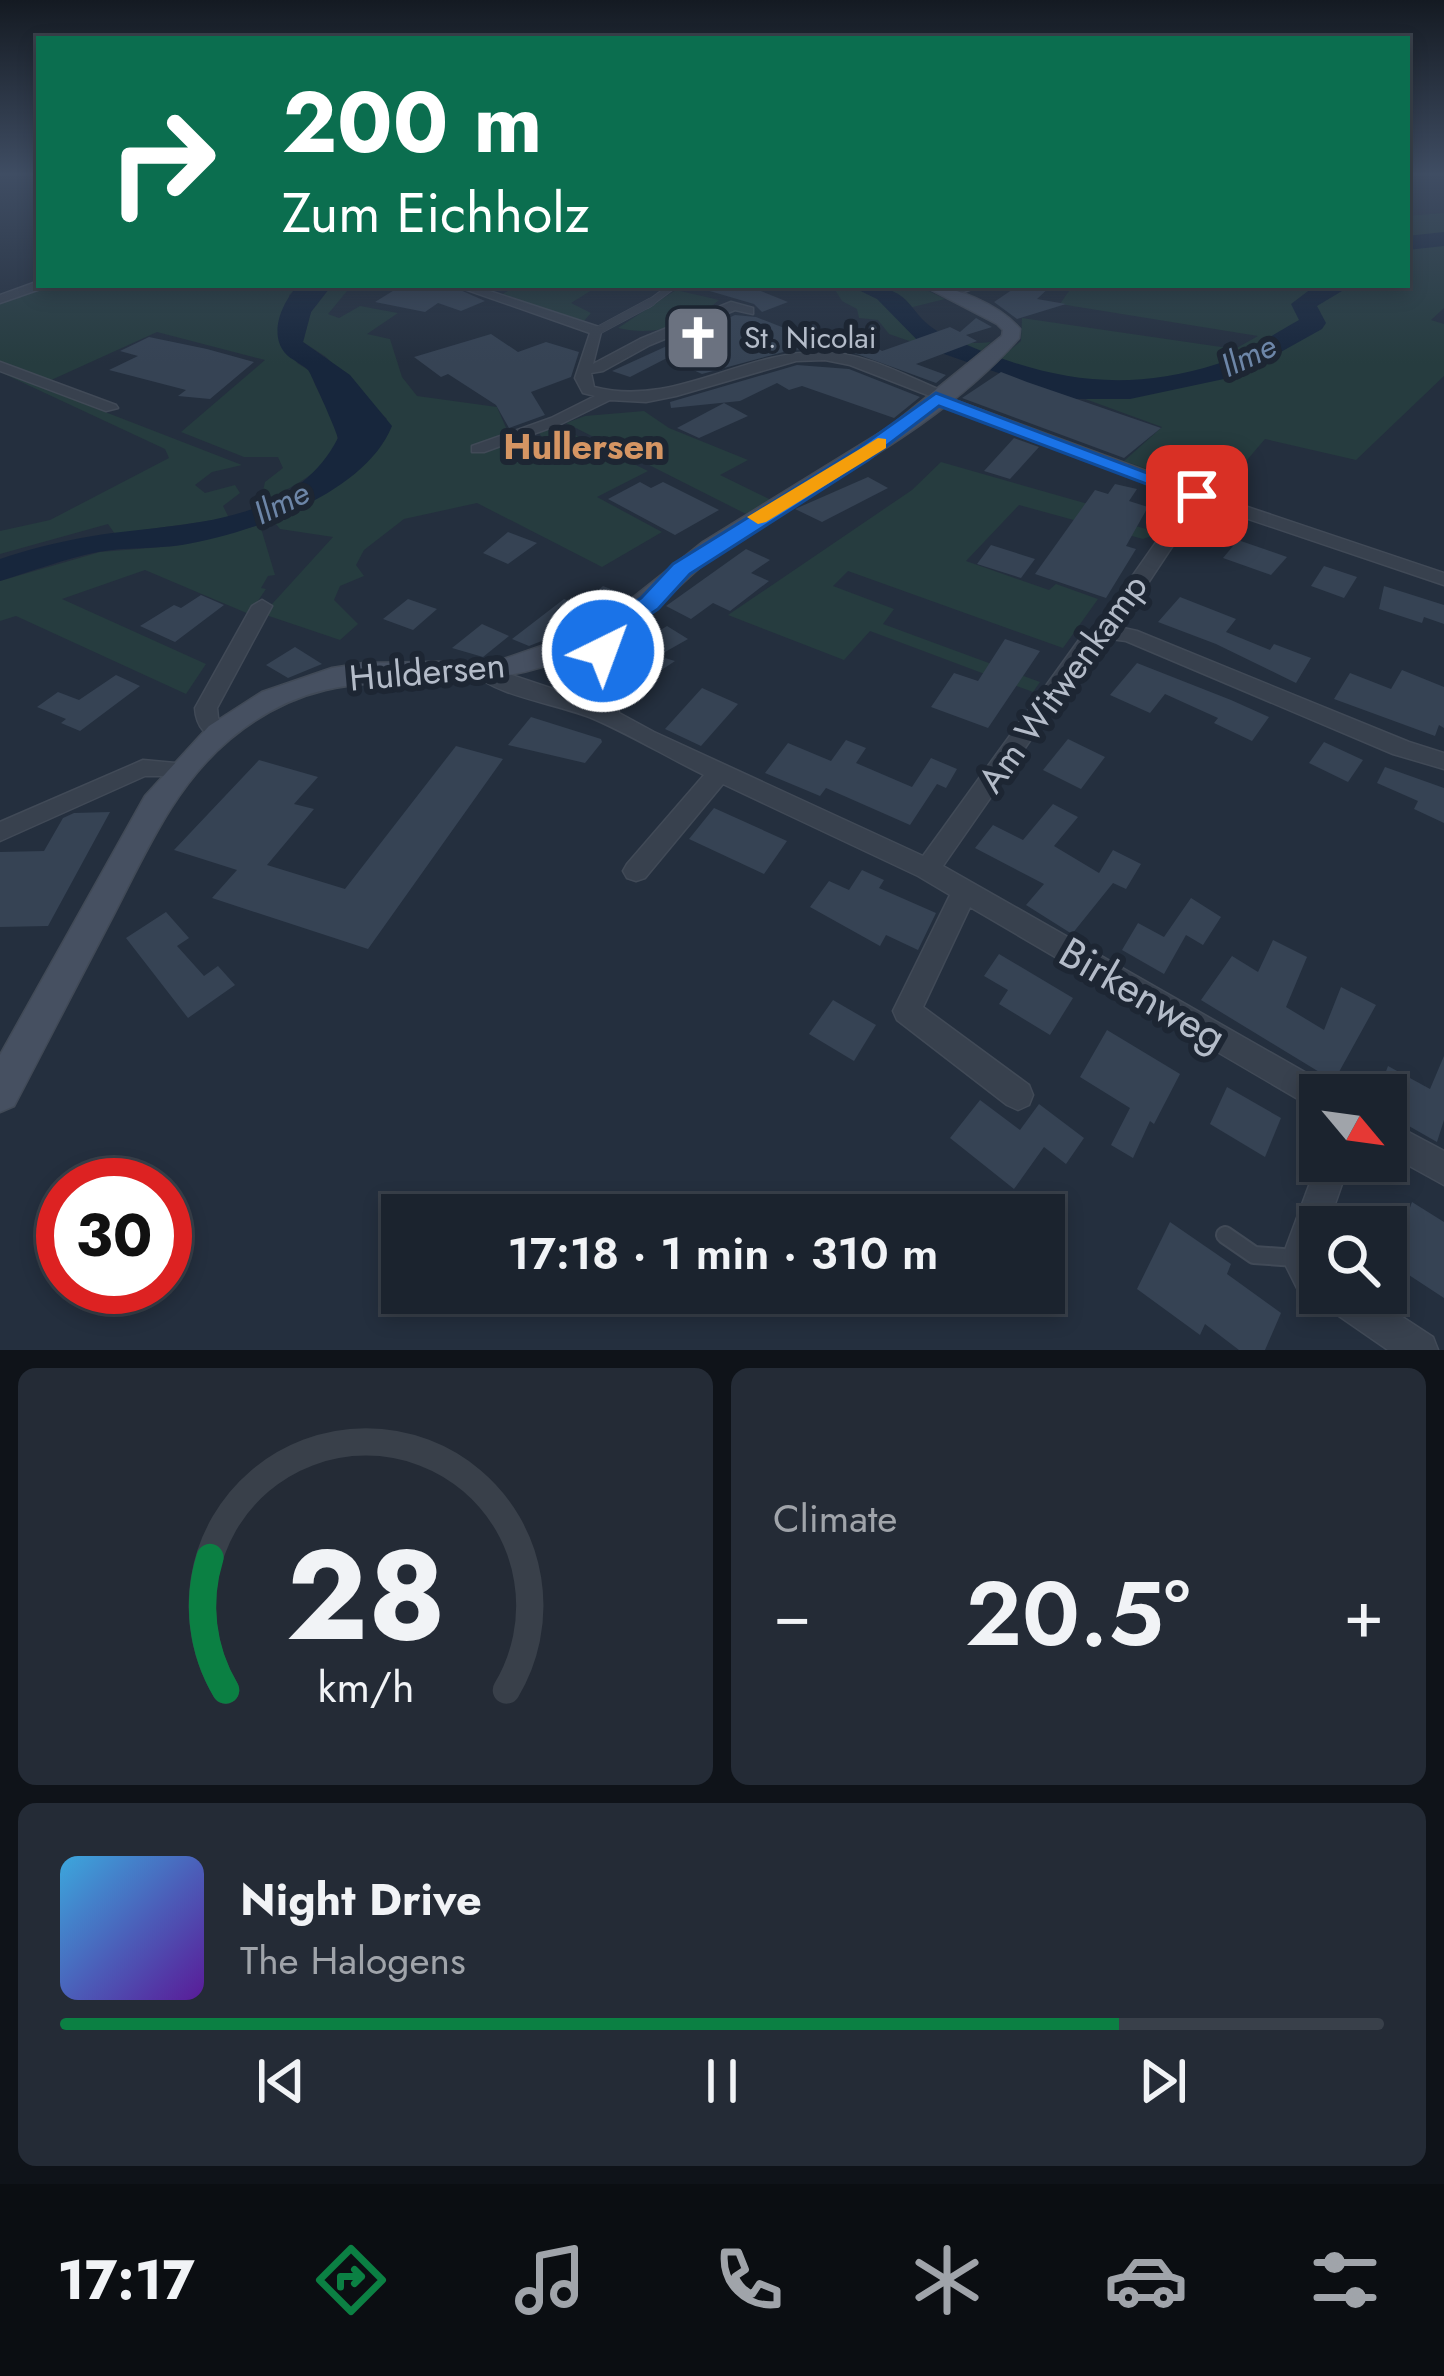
<!DOCTYPE html>
<html lang="en">
<head>
<meta charset="utf-8">
<style>
  :root { --surface:#1b232e; --page:#242b36; --text:#f1f3f6; --muted:#a0a4aa; --line:#39404a; --accent:#0b8043 }
  body { margin:0; font-family:Jost,sans-serif; background:var(--page); color:var(--text); height:100vh; display:flex; flex-direction:column; font-size:45px; white-space:nowrap }
  * { box-sizing:border-box; margin:0 }
  p { font-size:39px; color:var(--muted) }
  .icon { flex:none; width:66px; height:66px; fill:none; stroke:currentColor; stroke-width:2; stroke-linecap:round; stroke-linejoin:round }
  .map { position:relative; height:1350px; overflow:hidden }
  .panel { display:flex; flex-direction:column; gap:18px; padding:18px; background:#0f1319; flex:1 }
  .panel>* { flex:none }
  .guide { position:absolute; left:36px; top:36px; width:1374px; height:252px; border-radius:0px; box-shadow:0 6px 18px #0003,0 0 0 3px var(--line); background:#0b6e4f; color:#fff; overflow:hidden }
  .needle { width:78px; rotate:119deg }
  .tools { position:absolute; left:1299px; top:1074px; display:grid; gap:24px }
  .tools a { display:grid; place-items:center; width:108px; height:108px; border-radius:0px; background:var(--surface); box-shadow:0 6px 18px #0003,0 0 0 3px var(--line); font-size:60px }
  .speed { position:absolute; left:36px; top:1158px; display:flex; gap:24px; font-size:60px; font-weight:700; text-align:center }
  .speed>* { display:grid; place-content:center; width:156px; height:156px; border-radius:50%; background:var(--surface); box-shadow:0 6px 18px #0003,0 0 0 3px var(--line); line-height:1 }
  .speed .limit { border:18px solid #d22; background:#fff; color:#111 }
  .pin { position:absolute; display:grid; place-items:center; width:102px; height:102px; color:#fff; margin:-51px; border-radius:24px; box-shadow:0 6px 18px #0006 }
  .me { position:absolute; width:132px; margin:-66px; rotate:42deg; stroke-linejoin:round; filter:drop-shadow(0 0 9px #0008) }
  .turn { display:flex; align-items:center; gap:42px; height:252px; padding:0 48px; font-size:54px }
  .turn .icon { width:156px; height:156px; stroke-width:2.5 }
  .turn b { display:block; font-size:84px; line-height:102px }
  .big { font-size:90px; font-weight:600; line-height:1.1 }
  .panel .widget { flex:1; display:flex; flex-direction:column; justify-content:center; gap:18px; min-width:0; padding:0 42px; border-radius:18px; background:var(--page) }
  .panel .dial { align-items:center; gap:0 }
  .dial svg { height:312px; overflow:visible; fill:none; stroke:var(--line); stroke-width:7; stroke-linecap:round; text-anchor:middle }
  .dial text { fill:var(--text); stroke:none }
  .song { display:flex; align-items:center; gap:36px }
  .cover { width:144px; height:144px; border-radius:18px; background:linear-gradient(135deg,hsl(200 70% 55%),hsl(270 70% 35%)) }
  .played { height:12px; border-radius:6px; background:linear-gradient(90deg,var(--accent) 80%,var(--line) 80%) }
  .keys { display:flex; justify-content:space-around; direction:ltr }
  .heat { display:flex; justify-content:space-between; align-items:center; font-size:66px; direction:ltr }
  .panel .tiles { flex:1; display:grid; gap:18px; grid-template-columns:1fr 1fr }
  .widget:last-child { grid-column:span 2 }
  .trip { position:absolute; left:381px; top:1194px; width:684px; height:120px; border-radius:0px; background:var(--surface); box-shadow:0 6px 18px #0003,0 0 0 3px var(--line); font-weight:600; line-height:120px; text-align:center }
  .tab-bar { display:flex; height:192px; justify-content:space-around; align-items:center; background:#0b0e12; color:var(--muted) }
  .tab-bar .icon { width:84px; height:84px }
  .tab-bar .selected { color:var(--accent) }
  .tab-bar b { font-size:54px; color:var(--text) }
  .map>svg:first-child { display:block }
</style>
</head>
<body>
<div class="map">
<svg width="1444" height="1350" viewBox="0 0 1444 1350">
  <rect width="100%" height="100%" fill="#242f3e"/>
  <g fill="#263c3f">
    <polygon points="1444,213 1444,308 1431,320 1444,324 1444,376 1356,460 1265,439 1218,494 1124,461 1162,427 992,365 1021,341 1022,318 1235,349 1258,336 1060,304 1073,285 1407,285 1407,216"/>
    <path d="M49 285H299L289 295 297 363 310 371C316 391 327 406 335 424 351 462 285 490 260 504L265 482 283 468 278 457H244L181 432 265 360 157 332 38 386 242 465 212 472 195 485 205 493 235 485 240 493 223 506 229 518 115 534 108 524 0 554V531L50 520 169 458 165 449 0 372V304Z"/>
    <polygon points="332,285 352,285 328,314 339,318 360,306 398,313 367,334 390,339 402,377 417,396 497,407 516,451 543,439 539,433 557,426 648,471 597,497 662,532 602,567 477,503 404,519 364,550 356,565 364,576 340,586 334,600 358,624 340,640 263,614 333,537 280,529 272,519 332,488 387,419 326,357 303,342 311,312"/>
    <polygon points="518,285 600,285 571,303 591,313 584,321 499,296"/>
    <path d="M832 285H916L945 299 909 308C936 340 952 346 991 342L972 359 935 343 921 345 889 334 878 320 859 318 857 309 842 301Z"/>
    <path d="M676 290 719 300C690 325 656 337 618 328Z"/>
    <polygon points="644,411 669,428 748,460 720,475 773,501 748,515 566,423 585,416"/>
    <polygon points="941,462 1095,506 1091,513 1160,533 1143,539 1019,505 966,561 1049,590 1056,584 1098,599 1063,648 848,571 833,586 894,609 883,624 1040,682 1033,692 870,631 844,660 728,615 912,490"/>
    <polygon points="260,525 275,575 268,576 261,588 266,589 249,614 145,570 62,599 206,664 186,694 16,616 0,621 0,581 100,552 175,546"/>
  </g>
  <path fill="#17263c" d="M299 285H332L311 312 303 342 350 375 392 426C365 494 249 534 182 545 154 549 125 547 98 552 65 559 32 571 0 581V559C26 550 54 543 81 538 169 521 289 533 338 438 337 432 311 373 308 370 301 363 291 360 285 353 268 333 283 300 299 285Z"/>
  <g fill="none" stroke-linecap="round" stroke-linejoin="round">
    <g fill="#17263c" fill-rule="evenodd">
      <polygon points="1444,232 1444,246 1407,250 1407,236"/>
      <path d="M848 285C925 285 898 314 949 337 1041 379 1119 395 1217 364 1245 355 1273 334 1299 320L1291 304 1316 285H1352L1317 306 1326 323 1322 329 1238 376 1130 399H1073L924 347 877 299Z"/>
    </g>
  </g>
  <g fill="#364354">
    <polygon points="395,285 449,285 485,301 461,311 438,303 425,312 375,302 396,289"/>
    <polygon points="746,285 788,302 762,312 754,304 696,287"/>
    <polygon points="1019,285 1052,285 1037,299 1066,304 1017,319 994,302"/>
    <polygon points="735,315 756,317 835,348 791,350 702,374 667,358 630,377 612,371"/>
    <polygon points="976,318 992,327 966,335 977,341 916,364 946,375 936,383 846,350 871,344 882,351 950,327 960,332"/>
    <polygon points="491,334 518,352 546,342 579,352 571,377 531,392 545,415 509,428 496,405 448,374 441,377 414,357"/>
    <polygon points="149,337 207,349 254,362 210,399 178,396 186,390 109,370 138,356 120,351"/>
    <polygon points="797,365 849,369 920,397 894,418 802,386 789,390 777,383 740,401 671,408 670,402"/>
    <polygon points="1001,372 1027,382 1161,428 1124,458 962,398"/>
    <polygon points="724,403 748,416 699,438 677,428"/>
    <polygon points="1014,438 1039,447 1010,479 984,471"/>
    <polygon points="868,477 888,488 822,522 795,509"/>
    <polygon points="640,482 651,488 663,482 719,510 675,535 608,499"/>
    <polygon points="1115,484 1137,489 1129,501 1148,507 1126,546 1136,549 1106,598 1035,574 1095,490 1108,494"/>
    <polygon points="508,532 537,543 508,564 483,553"/>
    <polygon points="1238,540 1287,557 1271,575 1223,558"/>
    <polygon points="991,545 1035,559 1021,578 977,564"/>
    <polygon points="746,549 770,560 751,573 769,581 730,611 713,603 691,619 666,606"/>
    <polygon points="1324,566 1357,577 1344,598 1311,586"/>
    <polygon points="603,586 626,595 594,622 577,615 552,637 529,646 512,639 564,599 581,605"/>
    <polygon points="1384,586 1444,605 1444,624 1424,617 1422,623 1379,609"/>
    <polygon points="201,595 224,605 175,642 140,626 174,605 181,608"/>
    <polygon points="1180,597 1236,619 1226,632 1270,650 1274,644 1311,658 1296,683 1216,644 1158,622"/>
    <polygon points="408,599 437,609 413,630 383,619"/>
    <polygon points="482,624 509,636 483,657 452,648"/>
    <polygon points="667,626 688,639 658,656 675,661 645,681 619,656"/>
    <polygon points="1005,639 1040,651 988,728 931,707 954,673 978,681"/>
    <polygon points="295,647 322,664 288,678 266,665"/>
    <polygon points="1137,663 1231,700 1269,717 1252,741 1214,723 1218,718 1165,694 1150,713 1110,695"/>
    <polygon points="1402,670 1444,687 1444,728 1439,725 1435,736 1334,699 1350,673 1391,689"/>
    <polygon points="116,675 140,686 80,731 61,723 66,719 37,707 58,692 79,700"/>
    <polygon points="702,688 738,704 701,746 665,729"/>
    <polygon points="531,717 601,739 602,742 585,763 508,745"/>
    <polygon points="1068,739 1105,757 1081,789 1043,770"/>
    <polygon points="846,740 866,748 856,763 912,787 931,758 957,769 946,788 937,784 910,825 826,788 820,796 765,773 788,743 831,761"/>
    <polygon points="1324,742 1363,760 1348,782 1309,763"/>
    <polygon points="456,746 503,759 368,949 212,898 237,870 174,850 259,760 318,777 294,804 314,809 267,865 345,889"/>
    <polygon points="1385,767 1444,788 1444,823 1414,809 1418,801 1377,783"/>
    <polygon points="1053,804 1078,817 1054,846 1099,873 1113,850 1141,864 1126,889 1113,883 1072,934 1026,905 1044,884 975,848 993,825 1023,840"/>
    <polygon points="714,808 787,841 764,874 689,839"/>
    <polygon points="110,812 48,926 0,927 0,852 44,851 63,818 74,813"/>
    <polygon points="862,870 884,880 879,888 936,913 918,950 886,935 880,946 810,907 829,881 849,890"/>
    <polygon points="1191,898 1221,917 1203,945 1186,935 1164,974 1122,950 1138,923 1164,937"/>
    <polygon points="166,912 189,938 177,946 204,976 218,966 235,985 188,1018 126,938"/>
    <polygon points="1273,940 1307,957 1286,1007 1324,1030 1341,987 1376,1005 1334,1081 1201,1000 1232,956 1258,972"/>
    <polygon points="999,954 1073,998 1050,1035 999,1004 1008,990 984,976"/>
    <polygon points="833,1000 876,1025 854,1061 809,1034"/>
    <polygon points="1107,1030 1180,1074 1154,1124 1150,1121 1133,1158 1111,1145 1130,1108 1080,1077"/>
    <polygon points="1444,1056 1444,1120 1437,1142 1386,1113 1386,1095 1377,1095 1388,1066 1430,1089"/>
    <polygon points="1227,1087 1281,1118 1265,1157 1210,1124"/>
    <polygon points="980,1100 1020,1130 1039,1104 1084,1138 1066,1164 1044,1147 1014,1189 950,1138"/>
    <polygon points="1412,1202 1444,1222 1444,1298 1386,1260 1386,1216 1403,1227"/>
    <polygon points="1170,1222 1231,1264 1227,1274 1281,1313 1265,1350 1239,1350 1205,1324 1200,1335 1137,1289"/>
  </g>
  <g fill="none" stroke-linecap="round" stroke-linejoin="round">
    <defs>
      <polyline id="lane-far2" points="647,305 674,285"/>
      <polyline id="lane-far1" points="597,331 651,302"/>
      <polyline id="lane" points="1225,1235 1254,1255 1296,1258"/>
      <g id="street">
        <polygon points="39,281 39,285 45,285 43,288 0,303 0,295"/>
        <path d="M453 285H471L602 328 593 364 640 339 731 302 753 308V314L735 310 650 345 603 371 591 373 594 387C674 408 742 351 821 352 864 352 906 376 945 392L946 397 1203 492 1444 573V585L1201 503 1119 627 1137 631 1409 742 1444 753V769L1393 754 1126 641 1111 639 1093 650 943 866 1331 1087 1334 1095H1320V1112L970 907 923 1007 1029 1085 1033 1095 1029 1105 1018 1110 1007 1105 897 1020 893 1011 950 895 918 876 723 784 645 878 636 881 627 878 623 871 627 864 704 775C667 757 631 735 594 719 560 704 497 697 472 672L482 665 598 704 595 633 605 627 612 629 619 713 654 732 923 856 1079 640 1099 629 1103 618 1187 498 931 402 930 396 850 365 825 360 796 361 676 396 646 402 610 400 561 424 484 452H472V446L551 418 595 396 583 393 575 378 590 333Z"/>
        <polygon points="964,285 982,285 948,298 942,294"/>
        <polygon points="0,362 116,405 118,408 106,411 0,371"/>
        <path d="M262 600 272 606 217 708 218 718 229 731 226 736C206 742 196 725 195 708L252 606Z"/>
        <polygon points="143,760 186,764 190,770 186,776 145,776 0,841 0,822"/>
        <polygon points="1386,1120 1444,1151 1444,1185 1386,1153"/>
        <polygon points="1320,1156 1320,1161 1350,1161 1327,1227 1320,1227 1317,1256 1320,1262 1320,1293 1366,1293 1433,1337 1438,1350 1388,1350 1323,1305 1320,1300 1297,1288 1282,1258"/>
      </g>
      <path id="secondary" d="M922 285C954 285 1000 305 1020 329L1019 338C938 430 823 482 723 549 693 570 669 598 641 621 612 643 577 657 542 667 423 703 339 649 230 739 175 785 147 850 115 912 81 977 48 1041 14 1106L0 1112V1055L145 796 209 726 262 692 332 668 364 663 498 661 596 627 703 542 891 426 1002 336 1003 330 997 324Z"/>
    </defs>
    <use href="#lane-far2" stroke="#414a57" stroke-width="8"/>
    <use href="#lane-far1" stroke="#414a57" stroke-width="9"/>
    <use href="#lane" stroke="#414a57" stroke-width="20"/>
    <use href="#street" stroke="#414a57" stroke-width="3"/>
    <use href="#secondary" stroke="#414a57" stroke-width="3"/>
    <use href="#lane-far2" stroke="#38414e" stroke-width="6"/>
    <use href="#lane-far1" stroke="#38414e" stroke-width="8"/>
    <use href="#lane" stroke="#38414e" stroke-width="16"/>
    <use href="#street" fill="#38414e" fill-rule="evenodd"/>
    <use href="#secondary" fill="#465061" fill-rule="evenodd"/>
  </g>
  <linearGradient id="sky" x2="0" y2="1"><stop stop-color="#141a22"/><stop offset="0.48" stop-color="#3f4d63"/><stop offset="1" stop-color="#3f4d63" stop-opacity="0"/></linearGradient>
  <rect width="1444" height="363" fill="url(#sky)"/>
  <polygon fill="#1a73e8" stroke="#114b97" stroke-width="3" points="936,393 1208,496 1204,500 1189,500 939,406 868,460 690,574 658,609 618,636 612,657 594,657 590,651 596,627 641,598 673,564 853,452"/>
  <polygon fill="#f59e0b" points="878,438 886,439 886,448 766,522 758,524 747,517"/>
  <defs>
    <symbol id="church-square" viewBox="-11 -11 22 22"><rect x="-9" y="-9" width="18" height="18" rx="4" fill="#6b7280" stroke="#1d2633"/><path d="M-1.2-6h2.4v3.5h3.3v2.4h-3.3V6h-2.4V-.1h-3.3v-2.4h3.3Z" fill="#fff"/></symbol>
  </defs>
  <g fill-rule="evenodd">
    <use href="#church-square" x="660" y="300" width="76" height="76"/>
  </g>
  <g text-anchor="middle" stroke-width="12" stroke-linejoin="round" paint-order="stroke">
    <g font-size="30" fill="#b4bcc9" stroke="#1d2633" text-anchor="start">
      <text x="744" y="348">St. Nicolai</text>
    </g>
    <g font-size="33" font-style="italic" fill="#6d86a8" stroke="#1d2633">
      <text transform="translate(1248 355) rotate(-25)" y="12">Ilme</text>
      <text transform="translate(281 502) rotate(-26)" y="12">Ilme</text>
    </g>
    <g font-size="36" font-weight="bold" fill="#d59563" stroke="#1d2633">
      <text x="584" y="459">Hullersen</text>
    </g>
    <g font-size="36" fill="#b4bcc9" stroke="#1d2633">
      <text transform="translate(427 671) rotate(-5)" y="13">Huldersen</text>
      <text transform="translate(1062 683) rotate(-54)" y="13">Am Witwenkamp</text>
    </g>
    <g font-size="42" fill="#b4bcc9" stroke="#1d2633">
      <text transform="translate(1143 994) rotate(30)" y="15">Birkenweg</text>
    </g>
  </g>
</svg>
<div class="tools">
<a><svg class="needle" viewBox="-14 -14 28 28"><path d="M0-13l5 13h-10z" fill="#e53935"/><path d="M0 13l5-13h-10z" fill="#a0a4aa"/></svg></a>
<a><svg class="icon" aria-label="search" viewBox="0 0 24 24"><circle cx="10" cy="10" r="6"/><path d="M15 15l6 6"/></svg></a>
</div>
<div class="speed"><div class="limit">30</div></div>
<div class="pin" style="left:1197px;top:496px;background:#d93025"><svg class="icon" aria-label="arrive" viewBox="0 0 24 24"><path d="M6 21V4h12l-3 4 3 4H6"/></svg></div>
<svg class="me" style="left:603px;top:651px" viewBox="-20 -20 40 40"><circle r="17" fill="#1a73e8" stroke="#fff" stroke-width="3"/><path d="M0-11L8 9 0 5-8 9z" fill="#fff"/></svg>
<div class="trip">17:18 · 1 min · 310 m</div>
<div class="guide">
<div class="turn"><svg class="icon" aria-label="right" viewBox="0 0 24 24"><path d="M7 20v-9h11M14 6l5 5-5 5"/></svg><div><b>200 m</b>Zum Eichholz</div></div>
</div>
</div>
<section class="panel">
<div class="tiles">
<div class="widget dial"><svg viewBox="0 0 100 80">
<path d="M14 69A42 42 0 1 1 86 69"/>
<path d="M14 69A42 42 0 0 1 10 35" stroke="#0b8043"/>
<text x="50" y="56" font-size="32" font-weight="700">28</text>
<text x="50" y="72" font-size="11">km/h</text>
</svg></div>
<div class="widget"><p>Climate</p>
<div class="heat"><a>−</a><b class="big">20.5°</b><a>+</a></div>
</div>
<div class="widget">
<div class="song"><i class="cover"></i><div><b>Night Drive</b><p>The Halogens</p></div></div>
<div class="played"></div>
<div class="keys"><svg class="icon" aria-label="previous" viewBox="0 0 24 24"><path d="M18 5L8 12l10 7zM5 5v14"/></svg><svg class="icon" aria-label="pause" viewBox="0 0 24 24"><path d="M8 5v14M16 5v14"/></svg><svg class="icon" aria-label="next" viewBox="0 0 24 24"><path d="M6 5l10 7-10 7zM19 5v14"/></svg></div>
</div>
</div>
</section>
<nav class="tab-bar">
<b>17:17</b>
<svg class="icon selected" aria-label="directions" viewBox="0 0 24 24"><path d="M12 3l9 9-9 9-9-9zM9 14v-3h6M13 9l2 2-2 2"/></svg>
<svg class="icon" aria-label="music" viewBox="0 0 24 24"><path d="M9 18V5l10-2v13"/><circle cx="6" cy="18" r="3"/><circle cx="16" cy="16" r="3"/></svg>
<svg class="icon" aria-label="phone" viewBox="0 0 24 24"><path d="M5 4h4l2 5-3 2q2 4 5 5l2-3 5 2v4C11 20 4 13 5 4z"/></svg>
<svg class="icon" aria-label="climate" viewBox="0 0 24 24"><path d="M12 3v18M4 7l16 10M4 17L20 7"/></svg>
<svg class="icon" aria-label="car" viewBox="0 0 24 24"><path d="M5 17H2v-5l4-1 3-4h7l3 4 3 1v5h-3M9 17h6M6 11h13"/><circle cx="7" cy="17" r="2"/><circle cx="17" cy="17" r="2"/></svg>
<svg class="icon" aria-label="filters" viewBox="0 0 24 24"><path d="M4 7h16M4 17h16"/><circle cx="9" cy="7" r="2"/><circle cx="15" cy="17" r="2"/></svg>
</nav>
</body>
</html>
